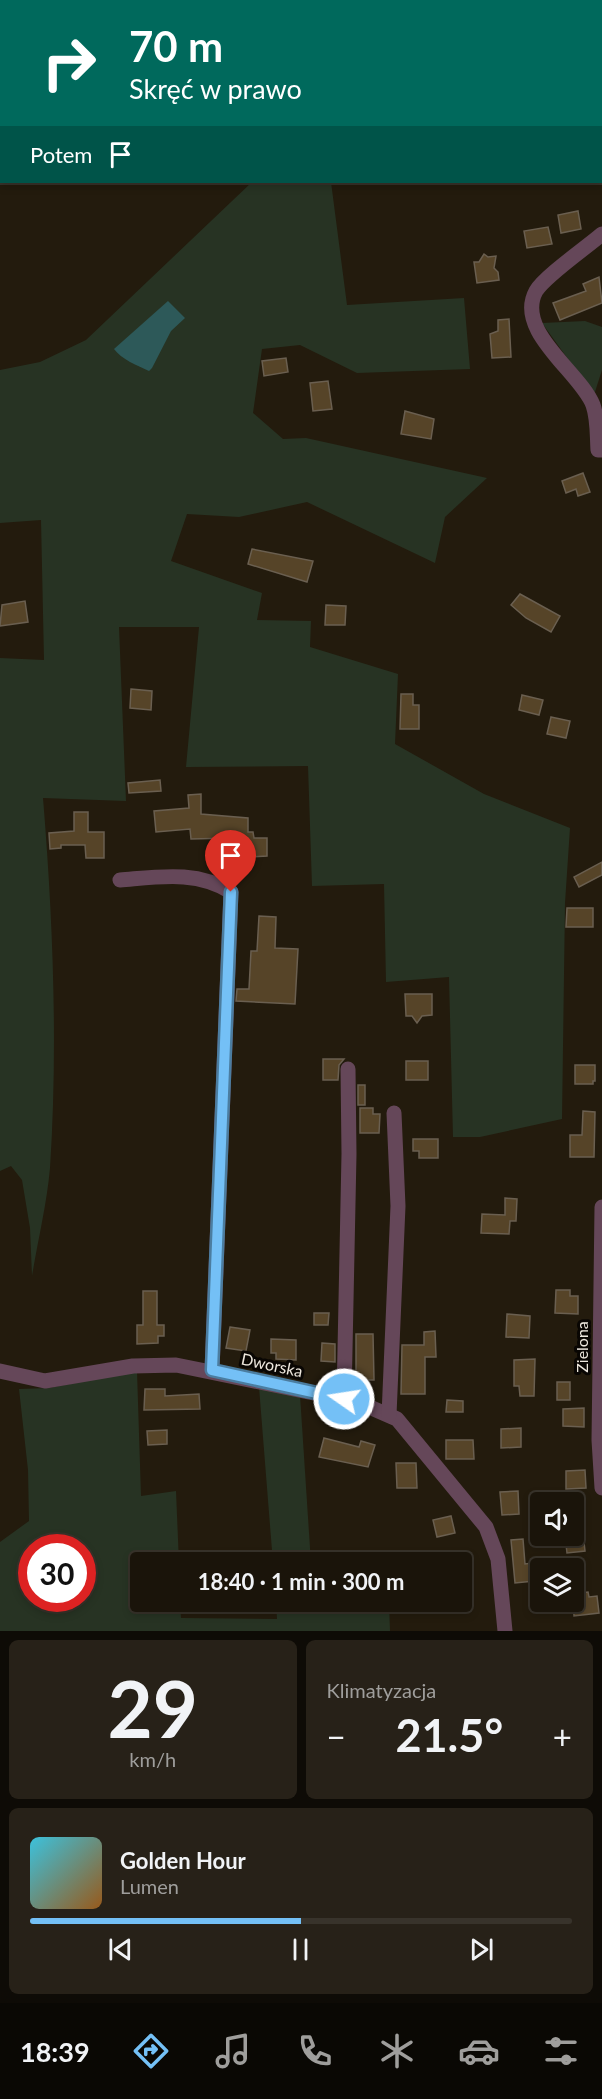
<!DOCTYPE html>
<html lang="pl">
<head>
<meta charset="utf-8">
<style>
  :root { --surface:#1a140a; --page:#272118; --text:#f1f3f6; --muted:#9f9e9c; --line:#38332b; --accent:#74c0f6 }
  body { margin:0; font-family:Lato,sans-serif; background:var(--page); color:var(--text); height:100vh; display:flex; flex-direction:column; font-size:22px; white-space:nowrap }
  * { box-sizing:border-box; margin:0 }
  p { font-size:20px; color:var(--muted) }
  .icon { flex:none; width:33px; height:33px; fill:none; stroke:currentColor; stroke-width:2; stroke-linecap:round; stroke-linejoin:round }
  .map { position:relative; height:1631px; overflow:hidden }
  .panel { display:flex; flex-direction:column; gap:9px; padding:9px; background:#0e0b06; flex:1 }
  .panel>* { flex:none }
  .banner { position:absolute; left:0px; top:0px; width:603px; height:183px; box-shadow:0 3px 9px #0003,0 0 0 2px var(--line); background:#00695c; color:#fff; overflow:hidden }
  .buttons { position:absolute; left:530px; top:1492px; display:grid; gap:12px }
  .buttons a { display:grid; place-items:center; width:54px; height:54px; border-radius:6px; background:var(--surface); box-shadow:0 3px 9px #0003,0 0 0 2px var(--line); font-size:30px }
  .speed { position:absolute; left:18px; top:1534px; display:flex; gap:12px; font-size:30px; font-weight:700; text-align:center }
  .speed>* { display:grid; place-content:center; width:78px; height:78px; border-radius:50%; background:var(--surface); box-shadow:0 3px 9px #0003,0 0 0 2px var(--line); line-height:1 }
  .speed .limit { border:9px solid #d22; background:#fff; color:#111 }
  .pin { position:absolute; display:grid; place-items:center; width:51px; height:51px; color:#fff; margin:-62px -26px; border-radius:50% 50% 50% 0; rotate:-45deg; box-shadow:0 0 6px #0007 }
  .pin .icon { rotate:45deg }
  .me { position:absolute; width:66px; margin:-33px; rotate:283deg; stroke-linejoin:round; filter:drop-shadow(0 0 4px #0008) }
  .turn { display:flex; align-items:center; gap:21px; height:126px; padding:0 30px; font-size:27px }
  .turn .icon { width:78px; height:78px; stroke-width:2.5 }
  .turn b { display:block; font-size:42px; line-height:51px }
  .then { display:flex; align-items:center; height:57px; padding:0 30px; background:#0003; gap:12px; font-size:22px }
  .big { font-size:45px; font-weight:700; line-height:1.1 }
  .panel .tile { flex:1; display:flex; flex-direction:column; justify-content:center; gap:9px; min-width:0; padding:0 21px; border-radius:9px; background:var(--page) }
  .panel .dial { align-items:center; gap:0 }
  .dial b { font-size:78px; line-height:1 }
  .song { display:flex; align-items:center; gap:18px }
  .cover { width:72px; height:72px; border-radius:9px; background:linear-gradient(135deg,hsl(190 70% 55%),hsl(30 70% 35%)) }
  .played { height:6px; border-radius:3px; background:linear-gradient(90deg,var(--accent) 50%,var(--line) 50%) }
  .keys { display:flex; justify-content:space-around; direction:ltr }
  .heat { display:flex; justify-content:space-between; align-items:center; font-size:33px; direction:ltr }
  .panel .tiles { flex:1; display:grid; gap:9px; grid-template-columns:1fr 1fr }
  .tile:last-child { grid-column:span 2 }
  .trip { position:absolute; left:130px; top:1552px; width:342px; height:60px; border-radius:6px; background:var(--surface); box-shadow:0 3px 9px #0003,0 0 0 2px var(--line); font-weight:700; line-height:60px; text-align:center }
  .menu { display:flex; height:96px; justify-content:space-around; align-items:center; background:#0a0804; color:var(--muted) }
  .menu .icon { width:42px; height:42px }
  .menu .active { color:var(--accent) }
  .menu b { font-size:27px; color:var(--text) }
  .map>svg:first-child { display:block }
</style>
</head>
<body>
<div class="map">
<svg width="602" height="1631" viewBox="0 0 602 1631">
  <rect width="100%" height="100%" fill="#231b0d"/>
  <g fill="#273323" fill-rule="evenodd">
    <polygon points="439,0 602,0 602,58 602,2"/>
    <path d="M252 182H331L347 305 464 298 470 369 357 373 300 345 262 349 253 413 283 439 306 438 487 478 445 517 435 563 307 502 239 517 187 514 171 561 262 593 257 620 311 621 310 647 398 674 395 744 484 794 570 828 565 903 562 1119 480 1137H453L449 977 386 982 384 884 312 886 308 766 186 767 199 627H119L126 801 43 798C53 920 58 1045 50 1168 47 1203 38 1240 32 1276L30 1228 22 1180 11 1166 0 1171V658L44 660 41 520 0 523V370L40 362 86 340Z"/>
    <polygon points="585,321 602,327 602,370 594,395 542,323"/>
    <path d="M137 1371 141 1496 176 1491 179 1563H141V1602H180L181 1618 277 1619 276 1602H389L390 1631H0V1542L29 1521 28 1470 19 1389 49 1388ZM32 1548H82V1599H32Z"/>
    <polygon points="259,1387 300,1395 311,1563 273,1563"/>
  </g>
  <path fill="#2d5959" d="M168 301 185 318 171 331 152 368 149 371C138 366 121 359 114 349Z"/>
  <g fill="#564428" stroke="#6a5f50" stroke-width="1.5">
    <polygon points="578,211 581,229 561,233 558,215"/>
    <polygon points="548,227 552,244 527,248 524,231"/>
    <polygon points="484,254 488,257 496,256 494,268 498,272 499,280 477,283 474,262 479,262"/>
    <polygon points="599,277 602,303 560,320 553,303 586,291 583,284"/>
    <polygon points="509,319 511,357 492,358 490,334 498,331 498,320"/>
    <polygon points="286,358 288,372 264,376 262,361"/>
    <polygon points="328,381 332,409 313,411 310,383"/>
    <polygon points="405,411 434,419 431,439 401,434"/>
    <polygon points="583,473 590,492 578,496 576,489 566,493 562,481"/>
    <polygon points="252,549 313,561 307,582 248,564"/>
    <polygon points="520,594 560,616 551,632 526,618 511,605"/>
    <polygon points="25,601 28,622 0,626 2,605"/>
    <polygon points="326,605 346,606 345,625 325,625"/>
    <polygon points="131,689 152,691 151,710 130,708"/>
    <polygon points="401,694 413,694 413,705 419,705 419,729 400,729"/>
    <polygon points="522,695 543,700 539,715 519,710"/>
    <polygon points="551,717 570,721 566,738 547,734"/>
    <polygon points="160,780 161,791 129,793 128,783"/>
    <polygon points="201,794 201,814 248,818 248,832 253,832 254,838 267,838 267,856 248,857 248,849 241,849 241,845 233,845 232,838 191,839 190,829 156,832 154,811 189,808 188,795"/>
    <polygon points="74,812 88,812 88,832 104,832 104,858 86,858 85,845 61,845 61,848 50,849 49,833 74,831"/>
    <polygon points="602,862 602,875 579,887 574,877"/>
    <polygon points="567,908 593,908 593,927 566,927"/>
    <polygon points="259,916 276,917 275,948 298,949 295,1004 236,1001 237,989 249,989 251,951 257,951"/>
    <polygon points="405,994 432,994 432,1015 422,1016 417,1023 412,1016 406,1016"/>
    <polygon points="323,1059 344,1059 339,1065 338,1080 323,1080"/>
    <rect x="406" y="1061" width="22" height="19"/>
    <polygon points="575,1065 595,1065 595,1081 593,1081 593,1084 575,1084"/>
    <rect x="358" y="1085" width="7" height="20"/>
    <polygon points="360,1108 373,1108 373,1114 380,1114 379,1133 360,1133"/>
    <polygon points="583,1111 595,1112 594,1157 570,1157 570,1135 582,1135"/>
    <polygon points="413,1139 438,1139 438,1158 419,1158 419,1151 413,1151"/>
    <polygon points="505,1198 517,1199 516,1221 510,1221 509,1234 481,1233 482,1214 505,1215"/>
    <polygon points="556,1290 570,1290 570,1296 578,1296 578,1314 555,1313"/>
    <polygon points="143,1291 157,1291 157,1325 164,1325 164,1336 158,1336 158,1343 137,1344 137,1325 143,1325"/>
    <polygon points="314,1313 329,1313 328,1325 314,1325"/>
    <polygon points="507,1314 530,1316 529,1338 506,1337"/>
    <polygon points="230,1327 250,1330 246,1351 226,1348"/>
    <polygon points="435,1331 436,1357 425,1357 425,1394 401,1394 402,1345 424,1345 424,1332"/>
    <polygon points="356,1334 373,1334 374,1380 356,1380"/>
    <polygon points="271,1339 296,1340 296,1360 276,1359 276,1353 271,1353"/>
    <polygon points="322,1343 335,1344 335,1362 321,1361"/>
    <polygon points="535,1359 534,1396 520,1396 519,1386 514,1386 514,1360"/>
    <rect x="557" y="1382" width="13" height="18"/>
    <polygon points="145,1389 165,1389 165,1396 199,1394 200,1409 144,1410"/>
    <polygon points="447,1400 463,1401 463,1412 446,1412"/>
    <polygon points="584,1408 584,1427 563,1426 563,1409"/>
    <polygon points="521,1428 521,1447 501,1448 501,1429"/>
    <polygon points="167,1430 167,1444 148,1445 147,1431"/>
    <polygon points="324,1438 359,1447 361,1441 375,1445 368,1467 319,1457"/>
    <polygon points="446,1440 473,1440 474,1459 446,1459"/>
    <polygon points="396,1463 416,1463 417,1488 397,1488"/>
    <polygon points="585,1470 586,1488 566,1489 566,1471"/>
    <polygon points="518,1491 519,1514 502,1515 500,1492"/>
    <polygon points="451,1516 455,1533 437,1537 433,1520"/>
    <polygon points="583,1533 585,1551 567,1553 565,1536"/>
    <polygon points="523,1539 525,1564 532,1563 534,1581 515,1583 511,1540"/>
    <polygon points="588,1592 589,1597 597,1596 599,1613 574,1616 573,1594"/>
  </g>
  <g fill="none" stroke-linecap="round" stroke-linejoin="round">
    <g stroke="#654759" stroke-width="15">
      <path d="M602 234C587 247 545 276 536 291 514 331 581 373 593 405 598 419 597 436 598 450H602"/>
      <path d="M120 880C158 877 197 870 231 892L212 1370"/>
      <polyline points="602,1207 599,1440 602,1488"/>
      <polyline points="0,1371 45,1381 133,1366 176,1365 358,1402 397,1419 486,1527 498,1559 505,1631"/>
      <polyline points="344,1399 349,1154 348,1069"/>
      <polyline points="389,1415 398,1206 394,1113"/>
    </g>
  </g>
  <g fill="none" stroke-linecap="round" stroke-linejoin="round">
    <defs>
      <polyline id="route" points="231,892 212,1370 344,1399"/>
    </defs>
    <use href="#route" stroke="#4b7da0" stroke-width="15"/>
    <use href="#route" stroke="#74c0f6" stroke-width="10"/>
  </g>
  <g text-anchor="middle" stroke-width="6" stroke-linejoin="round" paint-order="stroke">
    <g font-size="16" fill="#ede7de" stroke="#090603">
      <text transform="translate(582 1347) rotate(-90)" y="6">Zielona</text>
      <text transform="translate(272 1365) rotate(12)" y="6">Dworska</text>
    </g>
  </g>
</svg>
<div class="buttons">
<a><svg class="icon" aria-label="sound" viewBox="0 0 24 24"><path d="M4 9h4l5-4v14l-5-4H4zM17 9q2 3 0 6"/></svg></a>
<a><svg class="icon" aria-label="layers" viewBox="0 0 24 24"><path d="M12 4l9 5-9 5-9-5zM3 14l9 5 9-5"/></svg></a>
</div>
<div class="speed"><div class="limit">30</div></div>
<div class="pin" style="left:231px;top:892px;background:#d93025"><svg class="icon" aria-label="arrive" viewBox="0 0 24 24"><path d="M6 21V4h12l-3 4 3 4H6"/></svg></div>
<svg class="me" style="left:344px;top:1399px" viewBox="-20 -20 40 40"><circle r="17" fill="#74c0f6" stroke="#fff" stroke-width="3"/><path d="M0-11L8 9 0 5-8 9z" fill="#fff"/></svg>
<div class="trip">18:40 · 1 min · 300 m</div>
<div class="banner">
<div class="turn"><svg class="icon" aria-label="right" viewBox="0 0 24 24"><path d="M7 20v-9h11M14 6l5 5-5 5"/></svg><div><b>70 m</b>Skręć w prawo</div></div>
<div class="then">Potem<svg class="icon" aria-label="arrive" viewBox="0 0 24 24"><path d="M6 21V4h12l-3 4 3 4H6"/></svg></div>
</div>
</div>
<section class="panel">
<div class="tiles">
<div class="tile dial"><b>29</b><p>km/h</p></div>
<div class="tile"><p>Klimatyzacja</p>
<div class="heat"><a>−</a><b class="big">21.5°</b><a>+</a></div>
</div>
<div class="tile">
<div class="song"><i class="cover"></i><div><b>Golden Hour</b><p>Lumen</p></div></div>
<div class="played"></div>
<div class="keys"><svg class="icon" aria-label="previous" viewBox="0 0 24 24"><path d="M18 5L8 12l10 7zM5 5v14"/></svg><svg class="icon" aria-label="pause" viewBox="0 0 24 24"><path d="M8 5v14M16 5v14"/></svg><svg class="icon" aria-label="next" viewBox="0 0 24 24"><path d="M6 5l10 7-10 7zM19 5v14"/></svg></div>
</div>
</div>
</section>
<nav class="menu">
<b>18:39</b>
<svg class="icon active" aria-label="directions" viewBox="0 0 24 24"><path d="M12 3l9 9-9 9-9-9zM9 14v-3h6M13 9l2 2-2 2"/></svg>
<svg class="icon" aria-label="music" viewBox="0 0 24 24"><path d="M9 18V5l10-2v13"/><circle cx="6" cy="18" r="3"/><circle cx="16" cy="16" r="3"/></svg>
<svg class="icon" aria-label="phone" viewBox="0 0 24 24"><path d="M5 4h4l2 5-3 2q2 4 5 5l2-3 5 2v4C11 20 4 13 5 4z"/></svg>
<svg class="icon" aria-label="climate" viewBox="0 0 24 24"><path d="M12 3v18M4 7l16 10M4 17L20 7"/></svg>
<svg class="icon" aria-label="car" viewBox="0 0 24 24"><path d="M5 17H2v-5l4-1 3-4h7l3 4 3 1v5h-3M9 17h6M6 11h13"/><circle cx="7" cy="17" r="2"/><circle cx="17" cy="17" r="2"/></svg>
<svg class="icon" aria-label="filters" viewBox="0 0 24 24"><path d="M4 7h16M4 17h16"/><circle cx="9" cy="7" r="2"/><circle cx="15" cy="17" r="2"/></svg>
</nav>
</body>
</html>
